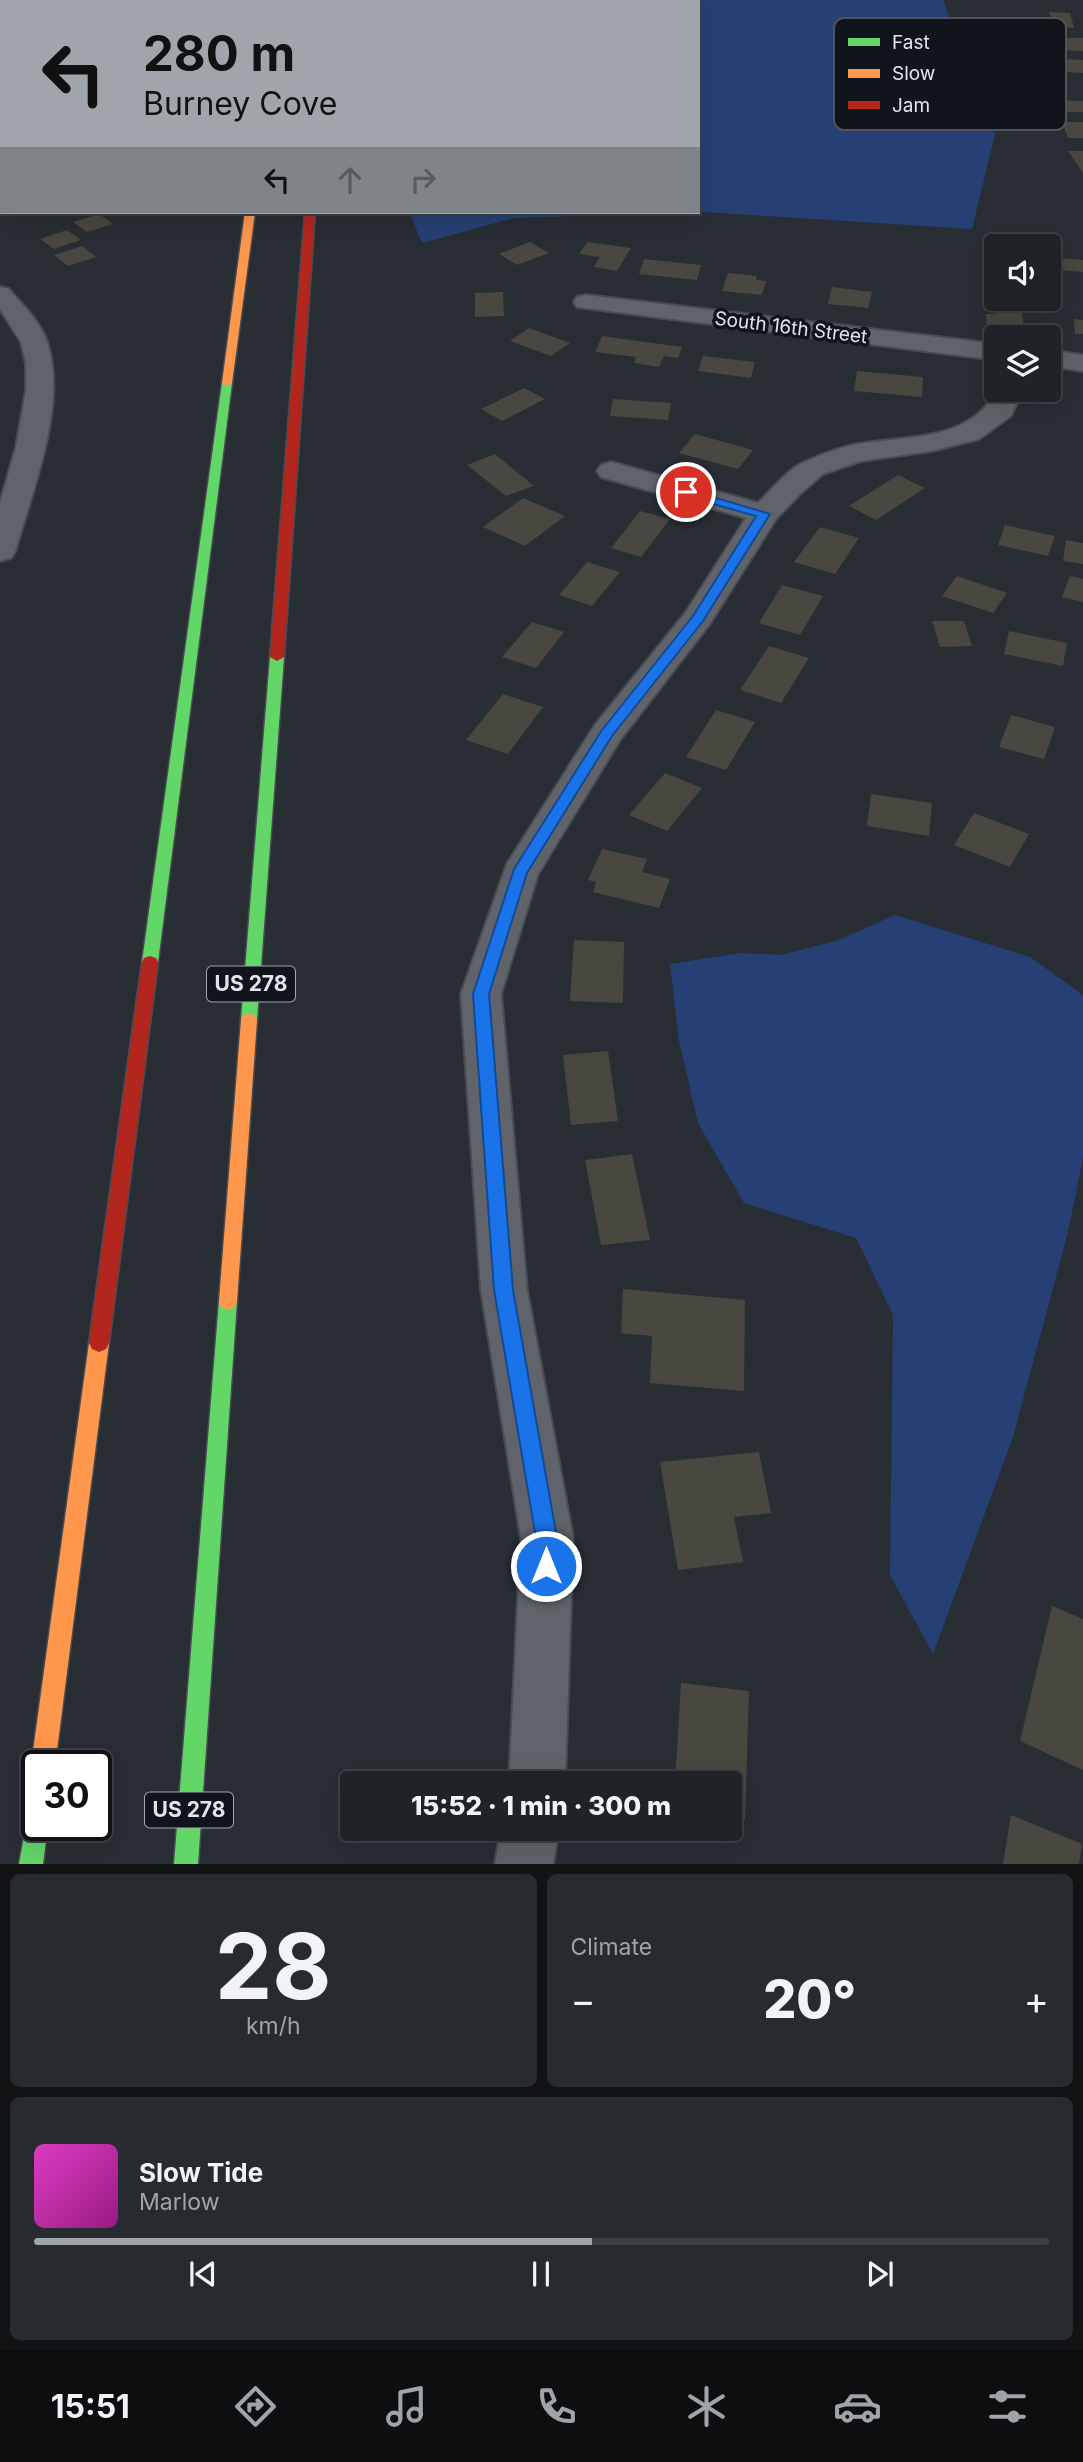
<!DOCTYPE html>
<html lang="en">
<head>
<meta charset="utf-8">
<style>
  :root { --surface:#1f2227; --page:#272a2f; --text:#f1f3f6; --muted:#a1a4a7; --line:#3c3f44; --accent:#a0a5ac }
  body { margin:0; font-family:Inter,sans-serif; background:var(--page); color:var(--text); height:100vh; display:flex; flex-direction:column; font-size:26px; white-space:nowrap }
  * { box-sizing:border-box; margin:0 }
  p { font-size:23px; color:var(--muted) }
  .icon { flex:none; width:38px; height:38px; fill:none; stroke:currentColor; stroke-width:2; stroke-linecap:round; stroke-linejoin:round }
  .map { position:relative; height:1864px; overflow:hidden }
  .panel { display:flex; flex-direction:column; gap:10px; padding:10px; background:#111315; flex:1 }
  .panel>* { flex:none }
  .banner { position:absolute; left:0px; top:0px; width:700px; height:214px; box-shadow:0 7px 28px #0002,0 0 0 2px var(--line); background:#a0a5ac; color:#111; overflow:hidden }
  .tools { position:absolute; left:984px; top:234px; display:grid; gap:14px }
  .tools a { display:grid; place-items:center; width:77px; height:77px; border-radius:7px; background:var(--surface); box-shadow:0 7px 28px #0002,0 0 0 2px var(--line); font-size:35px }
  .speed { position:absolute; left:21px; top:1750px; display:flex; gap:14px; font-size:35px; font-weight:700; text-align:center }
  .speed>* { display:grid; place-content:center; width:91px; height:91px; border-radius:50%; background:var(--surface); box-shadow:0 7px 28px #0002,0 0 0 2px var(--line); line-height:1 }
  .speed .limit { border:4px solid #111; border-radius:10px; background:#fff; color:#111 }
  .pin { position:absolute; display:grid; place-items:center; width:60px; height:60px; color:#fff; margin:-30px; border:4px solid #fff; border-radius:50%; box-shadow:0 2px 7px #0007 }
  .me { position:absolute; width:77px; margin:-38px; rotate:0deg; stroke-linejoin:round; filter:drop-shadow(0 0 5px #0008) }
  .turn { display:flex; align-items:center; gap:24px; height:147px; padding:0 28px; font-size:32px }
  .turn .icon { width:91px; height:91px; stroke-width:2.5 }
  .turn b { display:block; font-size:49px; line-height:60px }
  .lanes { display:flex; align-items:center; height:66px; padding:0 28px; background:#0003; justify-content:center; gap:35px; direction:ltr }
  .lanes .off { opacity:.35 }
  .big { font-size:52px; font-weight:800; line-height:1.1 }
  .panel .card { flex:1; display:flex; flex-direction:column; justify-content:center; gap:10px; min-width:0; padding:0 24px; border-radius:10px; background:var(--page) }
  .panel .dial { align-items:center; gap:0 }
  .dial b { font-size:91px; line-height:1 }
  .song { display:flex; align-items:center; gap:21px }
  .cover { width:84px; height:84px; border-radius:10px; background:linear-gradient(135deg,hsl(310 70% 55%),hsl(310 70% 35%)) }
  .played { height:7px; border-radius:4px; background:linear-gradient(90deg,var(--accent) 55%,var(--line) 55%) }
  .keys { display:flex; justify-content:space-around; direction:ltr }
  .heat { display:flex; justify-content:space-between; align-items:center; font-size:38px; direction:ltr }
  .panel .tiles { flex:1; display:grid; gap:10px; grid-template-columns:1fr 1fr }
  .card:last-child { grid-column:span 2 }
  .trip { position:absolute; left:340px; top:1771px; width:402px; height:70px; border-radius:7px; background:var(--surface); box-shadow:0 7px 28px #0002,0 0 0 2px var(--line); font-weight:800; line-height:70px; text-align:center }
  .tab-bar { display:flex; height:112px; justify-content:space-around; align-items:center; background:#0c0e10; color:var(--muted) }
  .tab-bar .icon { width:49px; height:49px }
  .tab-bar .selected { color:var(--accent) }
  .tab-bar b { font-size:32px; color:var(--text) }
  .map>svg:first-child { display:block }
</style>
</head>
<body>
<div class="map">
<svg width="1083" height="1864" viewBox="0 0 1083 1864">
  <rect width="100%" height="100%" fill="#292d34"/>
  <g fill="#264075">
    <polygon points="495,0 943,0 995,134 972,229 704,212 514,218 422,243 409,212 698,212 698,2 494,2"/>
    <polygon points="895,915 1030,957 1083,995 1083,1158 1068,1232 1013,1437 933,1654 890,1575 893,1315 856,1238 744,1203 698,1123 679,1041 670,964 741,953 781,955 839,940"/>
  </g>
  <g fill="#484740">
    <polygon points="1049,12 1070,13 1074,28 1053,27"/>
    <polygon points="1066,38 1083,38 1083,51 1063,50 1061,40 1067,40"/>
    <polygon points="1062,59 1083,60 1083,73 1064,72"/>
    <polygon points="1058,100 1083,101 1083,112 1062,112"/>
    <polygon points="1062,122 1083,122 1083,138 1068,138"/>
    <polygon points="1068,151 1083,151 1083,173"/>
    <polygon points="99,214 113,224 87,232 73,222"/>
    <polygon points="67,230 81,240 54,249 40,239"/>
    <polygon points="530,242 549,253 517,265 499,254"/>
    <polygon points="587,242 631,248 617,271 594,267 600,257 579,254"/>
    <polygon points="82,246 96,257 68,266 54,255"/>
    <polygon points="1057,258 1083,260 1083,272 1058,270"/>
    <polygon points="644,259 701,265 697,280 639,274"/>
    <polygon points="728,273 757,276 756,280 766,281 762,295 722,291"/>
    <polygon points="982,275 996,276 996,299 1021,299 1024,330 987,327 986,314 996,314 994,300 985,299"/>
    <polygon points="832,287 872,292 868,308 828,304"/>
    <polygon points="503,292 504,316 475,317 475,293"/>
    <polygon points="1074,319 1083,320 1083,334 1075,334"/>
    <polygon points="529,328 570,343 551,356 510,341"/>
    <polygon points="602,336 682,347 678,358 664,356 659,367 634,363 636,357 595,352"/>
    <polygon points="703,356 755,362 751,378 698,371"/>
    <polygon points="857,371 923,377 922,397 854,391"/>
    <polygon points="524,388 545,399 502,421 481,409"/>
    <polygon points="613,399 671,403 668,420 610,416"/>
    <polygon points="695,434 753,450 738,469 679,453"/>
    <polygon points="495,454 534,486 506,496 467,465"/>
    <polygon points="898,475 925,488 876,520 849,506"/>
    <polygon points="523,498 565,516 525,546 483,527"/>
    <polygon points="640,511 670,519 641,557 611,548"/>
    <polygon points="1005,525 1055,536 1048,556 998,545"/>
    <polygon points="820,527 859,538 835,574 794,562"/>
    <polygon points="1066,540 1083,543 1083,564 1063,561"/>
    <polygon points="587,562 620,572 592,606 559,595"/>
    <polygon points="957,576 1007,593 993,613 942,596"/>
    <polygon points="1070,576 1083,579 1083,602 1062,597"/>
    <polygon points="782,585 823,596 800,635 759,623"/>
    <polygon points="932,621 964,621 972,646 940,647"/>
    <polygon points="532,622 564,632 536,668 502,657"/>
    <polygon points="1009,631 1067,643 1063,666 1004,654"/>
    <polygon points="769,646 809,658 781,703 740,690"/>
    <polygon points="503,694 543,707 508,754 466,740"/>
    <polygon points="716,710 755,722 726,770 686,757"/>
    <polygon points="1011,715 1055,727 1044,759 999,747"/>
    <polygon points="665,773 702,788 667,831 629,815"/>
    <polygon points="871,794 932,803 929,836 867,826"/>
    <polygon points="974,813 1029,834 1010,867 954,845"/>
    <polygon points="602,849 647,859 642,872 670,879 659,908 593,892 596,882 588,880"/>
    <polygon points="574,940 624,942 623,1003 570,1001"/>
    <polygon points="608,1051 618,1121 571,1125 563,1055"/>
    <polygon points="632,1154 650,1240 601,1245 585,1160"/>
    <polygon points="623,1289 745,1300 744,1391 650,1383 652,1336 621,1333"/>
    <polygon points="759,1452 771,1513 734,1517 743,1562 678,1570 660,1462"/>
    <polygon points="1052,1606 1083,1619 1083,1770 1020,1741"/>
    <polygon points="681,1683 749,1691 745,1819 730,1817 730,1783 675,1783"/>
    <polygon points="1011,1815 1082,1844 1079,1864 1003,1864"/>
  </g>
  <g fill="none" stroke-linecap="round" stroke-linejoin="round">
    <defs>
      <g id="street">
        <path d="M0 287 9 289 13 294C26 308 41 324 47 342 68 403 32 492 15 552L11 558 0 561V503L16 447 26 390V364L21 342 0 309Z"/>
        <polygon points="586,295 996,344 996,360 577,307 574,302 577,297"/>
        <polygon points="1048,350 1083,355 1083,371 1048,366"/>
        <path d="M996 390H1023L1011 416 979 439 932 451 861 461 823 474 801 493 776 519 709 625 620 740 538 874 501 994 527 1290 573 1538 565 1783H509L521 1538 481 1290 461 994 507 864 595 725 686 612 746 518 601 477 597 471 601 465 611 462 758 503C772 490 788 468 807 461 823 454 841 447 858 444 906 436 973 441 996 390Z"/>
        <polygon points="501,1829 559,1829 553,1864 495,1864"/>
      </g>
      <g id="fast">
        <polygon points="188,0 196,0 197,2 189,2"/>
        <rect x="272" y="0" width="8" height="2"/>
        <polygon points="428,0 436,0 427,2"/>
        <polygon points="227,380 232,383 158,962 156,966 144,966 142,962 222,383"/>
        <polygon points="277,653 284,657 257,1020 255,1025 243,1025 241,1020 270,657"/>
        <polygon points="228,1292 235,1295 237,1301 198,1864 174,1864 219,1301 221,1295"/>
        <polygon points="37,1805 37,1825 48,1825 43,1864 19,1864 29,1809"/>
      </g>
      <g id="slow">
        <polygon points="245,212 255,212 232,383 227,386 222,383"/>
        <polygon points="249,1014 255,1015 257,1020 237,1301 235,1307 228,1310 221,1307 219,1301 241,1020 243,1015"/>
        <polygon points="99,1334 106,1337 109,1343 55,1766 37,1766 37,1775 31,1766 89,1343 92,1337"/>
      </g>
      <g id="jam">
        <rect x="325" y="0" width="8" height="2"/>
        <polygon points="305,212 315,212 284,657 277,661 270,657"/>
        <polygon points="150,956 156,958 158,962 109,1343 106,1349 99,1352 92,1349 89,1343 142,962 144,958"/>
      </g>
    </defs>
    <use href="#street" stroke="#484b51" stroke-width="4"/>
    <use href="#fast" stroke="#484b51" stroke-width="3"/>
    <use href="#slow" stroke="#484b51" stroke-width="3"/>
    <use href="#jam" stroke="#484b51" stroke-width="3"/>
    <use href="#street" fill="#606369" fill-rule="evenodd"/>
    <use href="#fast" fill="#63d668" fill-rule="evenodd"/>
    <use href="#slow" fill="#ff974d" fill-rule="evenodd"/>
    <use href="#jam" fill="#b3261e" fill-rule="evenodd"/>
  </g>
  <polygon fill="#1a73e8" stroke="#114b97" stroke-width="2" points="686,489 770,514 703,621 612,736 527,873 489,994 513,1290 557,1538 556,1566 553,1573 546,1576 538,1573 535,1566 536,1538 494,1290 473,994 514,869 602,730 693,616 756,516 681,495 680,492"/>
  <g text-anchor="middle" stroke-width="7" stroke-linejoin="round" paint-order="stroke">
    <g font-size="19" fill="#e0e5ed" stroke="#11141a">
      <text transform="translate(791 327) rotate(7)" y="7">South 16th Street</text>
    </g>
    <g fill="#11141a" stroke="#a2a6ae" stroke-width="2">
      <rect x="207" y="966.5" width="88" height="35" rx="5"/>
      <rect x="145" y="1792.5" width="88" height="35" rx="5"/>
    </g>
    <g font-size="21" font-weight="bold" fill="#e0e5ed">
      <text x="251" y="991">US 278</text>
      <text x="189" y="1817">US 278</text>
    </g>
  </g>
  <rect x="834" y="18" width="232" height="112" rx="10" fill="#11141a" stroke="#4f5359" stroke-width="2"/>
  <rect x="848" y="38" width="32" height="8" fill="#63d668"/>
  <rect x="848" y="69" width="32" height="9" fill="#ff974d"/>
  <rect x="848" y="101" width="32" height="8" fill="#b3261e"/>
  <g font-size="19" fill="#e0e5ed">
    <text x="892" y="49">Fast</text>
    <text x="892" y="80">Slow</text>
    <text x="892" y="112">Jam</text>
  </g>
</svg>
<div class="tools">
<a><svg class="icon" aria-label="sound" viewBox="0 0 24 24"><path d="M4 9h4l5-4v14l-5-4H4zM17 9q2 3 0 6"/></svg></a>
<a><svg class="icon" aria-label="layers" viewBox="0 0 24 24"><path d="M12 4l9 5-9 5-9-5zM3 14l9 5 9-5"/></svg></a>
</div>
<div class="speed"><div class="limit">30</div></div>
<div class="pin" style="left:686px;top:492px;background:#d93025"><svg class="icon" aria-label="arrive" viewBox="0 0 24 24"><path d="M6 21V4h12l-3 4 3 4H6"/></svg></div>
<svg class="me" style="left:546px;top:1566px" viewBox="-20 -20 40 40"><circle r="17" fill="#1a73e8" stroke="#fff" stroke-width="3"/><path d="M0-11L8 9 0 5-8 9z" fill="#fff"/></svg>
<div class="trip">15:52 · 1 min · 300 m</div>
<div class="banner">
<div class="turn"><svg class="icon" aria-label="left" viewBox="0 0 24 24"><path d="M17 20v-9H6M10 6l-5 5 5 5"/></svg><div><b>280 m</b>Burney Cove</div></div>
<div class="lanes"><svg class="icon" aria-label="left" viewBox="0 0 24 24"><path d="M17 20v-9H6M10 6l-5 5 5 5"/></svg><svg class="icon off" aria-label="ahead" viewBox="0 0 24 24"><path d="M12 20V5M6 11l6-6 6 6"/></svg><svg class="icon off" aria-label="right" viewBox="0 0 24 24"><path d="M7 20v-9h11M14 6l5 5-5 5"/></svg></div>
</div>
</div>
<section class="panel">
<div class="tiles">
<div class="card dial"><b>28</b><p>km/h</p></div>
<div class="card"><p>Climate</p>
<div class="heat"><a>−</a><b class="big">20°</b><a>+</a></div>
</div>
<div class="card">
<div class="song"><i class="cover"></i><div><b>Slow Tide</b><p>Marlow</p></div></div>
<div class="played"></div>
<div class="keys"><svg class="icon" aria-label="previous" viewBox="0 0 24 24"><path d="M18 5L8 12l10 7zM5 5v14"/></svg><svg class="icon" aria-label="pause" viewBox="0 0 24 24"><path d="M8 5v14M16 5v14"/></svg><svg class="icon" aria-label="next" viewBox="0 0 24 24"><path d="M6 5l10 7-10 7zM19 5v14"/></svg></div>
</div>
</div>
</section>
<nav class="tab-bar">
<b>15:51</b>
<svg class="icon selected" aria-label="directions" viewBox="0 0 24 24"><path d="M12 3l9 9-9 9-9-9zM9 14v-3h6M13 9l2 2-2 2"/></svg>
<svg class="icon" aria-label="music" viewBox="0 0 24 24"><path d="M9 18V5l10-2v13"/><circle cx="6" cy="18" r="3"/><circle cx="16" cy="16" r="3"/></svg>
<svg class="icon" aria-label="phone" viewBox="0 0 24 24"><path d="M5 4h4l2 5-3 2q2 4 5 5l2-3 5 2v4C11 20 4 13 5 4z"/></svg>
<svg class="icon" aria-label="climate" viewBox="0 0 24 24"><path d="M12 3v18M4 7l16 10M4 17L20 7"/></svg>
<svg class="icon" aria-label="car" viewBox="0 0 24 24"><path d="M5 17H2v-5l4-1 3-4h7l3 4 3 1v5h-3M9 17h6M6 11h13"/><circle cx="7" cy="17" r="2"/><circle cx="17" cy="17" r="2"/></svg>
<svg class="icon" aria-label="filters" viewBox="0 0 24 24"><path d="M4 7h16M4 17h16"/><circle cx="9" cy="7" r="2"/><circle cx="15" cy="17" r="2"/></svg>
</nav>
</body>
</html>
